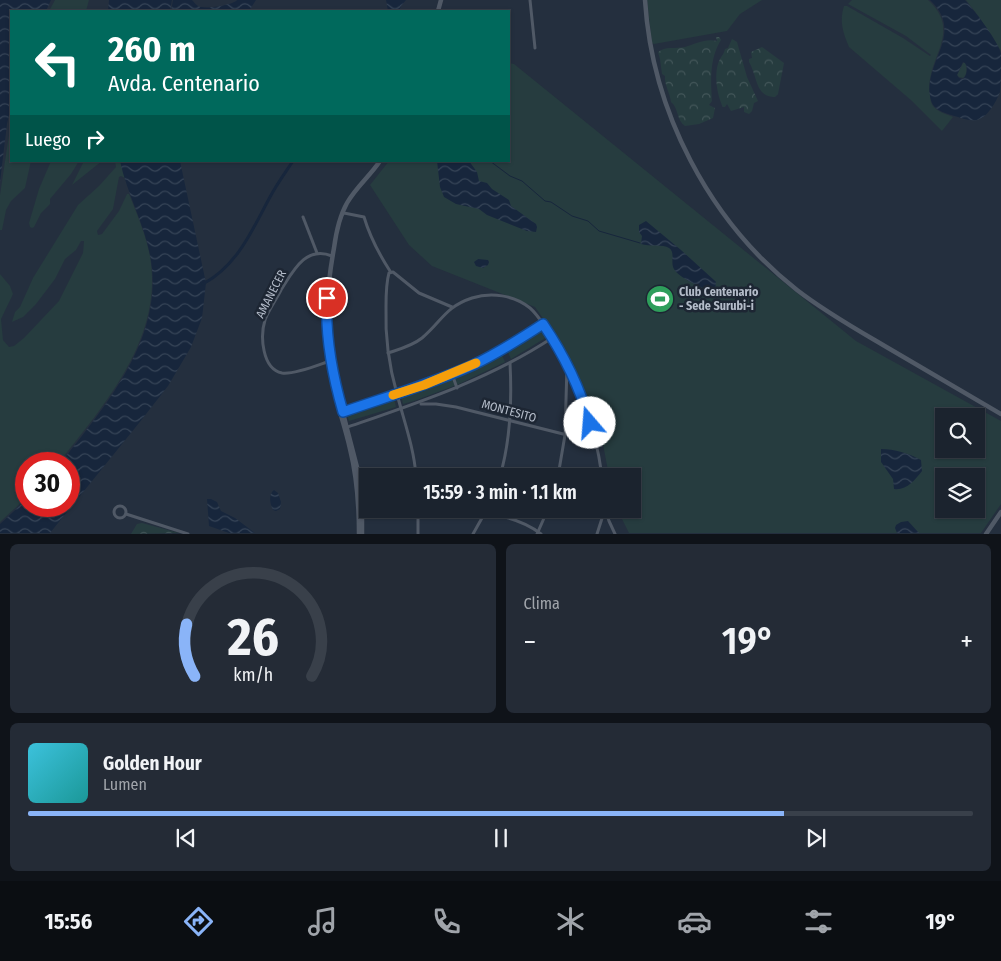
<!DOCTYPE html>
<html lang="es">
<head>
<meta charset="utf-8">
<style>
  :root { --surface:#1b232e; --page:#242b36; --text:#f1f3f6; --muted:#a0a4aa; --line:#39404a; --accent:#8ab4f8 }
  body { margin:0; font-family:"Fira Sans Condensed",sans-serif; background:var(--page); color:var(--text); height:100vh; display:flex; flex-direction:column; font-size:19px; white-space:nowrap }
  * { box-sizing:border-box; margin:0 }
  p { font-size:16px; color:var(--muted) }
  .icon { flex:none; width:28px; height:28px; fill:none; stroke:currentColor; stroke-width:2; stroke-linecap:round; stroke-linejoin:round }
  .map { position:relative; height:534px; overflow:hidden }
  .sheet { display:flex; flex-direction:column; gap:10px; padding:10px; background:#0f1319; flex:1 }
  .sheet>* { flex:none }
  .banner { position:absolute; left:10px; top:10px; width:500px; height:152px; border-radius:0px; box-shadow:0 1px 4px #0004,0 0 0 1px var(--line); background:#00695c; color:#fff; overflow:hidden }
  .fabs { position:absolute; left:935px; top:408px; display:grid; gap:10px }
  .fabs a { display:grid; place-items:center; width:50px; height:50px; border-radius:0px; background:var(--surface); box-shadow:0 1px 4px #0004,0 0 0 1px var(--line); font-size:25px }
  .speed { position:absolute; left:15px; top:452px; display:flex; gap:10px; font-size:25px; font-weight:700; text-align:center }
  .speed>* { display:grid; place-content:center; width:65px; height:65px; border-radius:50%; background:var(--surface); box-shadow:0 1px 4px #0004,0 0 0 1px var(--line); line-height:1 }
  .speed .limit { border:8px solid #d22; background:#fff; color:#111 }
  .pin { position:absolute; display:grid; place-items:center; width:42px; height:42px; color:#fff; margin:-21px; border:2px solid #fff; border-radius:50%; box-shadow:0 1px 5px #0007 }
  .me { position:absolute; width:55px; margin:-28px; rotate:342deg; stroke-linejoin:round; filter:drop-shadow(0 0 4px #0008) }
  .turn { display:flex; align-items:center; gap:18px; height:105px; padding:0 15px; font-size:22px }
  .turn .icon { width:65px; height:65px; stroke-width:2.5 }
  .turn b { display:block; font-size:35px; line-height:42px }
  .then { display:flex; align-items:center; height:48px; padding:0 15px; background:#0003; gap:10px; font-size:19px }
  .big { font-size:38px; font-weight:600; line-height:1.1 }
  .sheet .card { flex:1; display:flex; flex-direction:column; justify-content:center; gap:8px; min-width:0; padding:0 18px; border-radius:8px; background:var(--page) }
  .sheet .dial { align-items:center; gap:0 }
  .dial svg { height:130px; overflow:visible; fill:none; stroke:var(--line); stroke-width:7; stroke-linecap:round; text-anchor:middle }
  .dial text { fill:var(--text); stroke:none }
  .song { display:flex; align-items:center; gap:15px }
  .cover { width:60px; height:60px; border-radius:8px; background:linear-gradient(135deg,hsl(190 70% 55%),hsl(180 70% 35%)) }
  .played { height:5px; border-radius:2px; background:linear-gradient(90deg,var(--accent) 80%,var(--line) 80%) }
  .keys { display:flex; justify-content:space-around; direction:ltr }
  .heat { display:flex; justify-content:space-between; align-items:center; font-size:28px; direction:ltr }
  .sheet .tiles { flex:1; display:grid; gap:10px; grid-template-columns:1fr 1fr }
  .card:last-child { grid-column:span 2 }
  .trip { position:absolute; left:359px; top:468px; width:282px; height:50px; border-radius:0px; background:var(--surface); box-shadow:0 1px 4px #0004,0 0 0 1px var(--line); font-weight:600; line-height:50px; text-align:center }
  .tab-bar { display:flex; height:80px; justify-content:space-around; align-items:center; background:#0b0e12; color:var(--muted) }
  .tab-bar .icon { width:35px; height:35px }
  .tab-bar .current { color:var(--accent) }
  .tab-bar b { font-size:22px; color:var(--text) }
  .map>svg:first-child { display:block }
</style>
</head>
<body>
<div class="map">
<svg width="1001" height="534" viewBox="0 0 1001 534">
  <defs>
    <pattern id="forest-crowns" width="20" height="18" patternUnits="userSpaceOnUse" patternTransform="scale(1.25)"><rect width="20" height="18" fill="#263c3f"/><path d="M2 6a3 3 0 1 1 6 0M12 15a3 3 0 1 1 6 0" fill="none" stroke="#435659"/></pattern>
    <pattern id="water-waves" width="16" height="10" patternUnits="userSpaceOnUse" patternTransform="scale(1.25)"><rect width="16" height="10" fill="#17263c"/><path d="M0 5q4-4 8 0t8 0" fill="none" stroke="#364457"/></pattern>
  </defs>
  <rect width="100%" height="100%" fill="#242f3e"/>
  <g fill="#263c3f" fill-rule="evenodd">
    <polygon points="55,0 89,0 86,11 49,11"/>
    <polygon points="647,0 762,0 740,14 727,31 654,44 652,43"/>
    <path d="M852 0H928C964 33 925 58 930 94 930 99 931 105 935 108 940 113 947 114 953 117L942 131 912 101 849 47C843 33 839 21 844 6H847L903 38 930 56 931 55 906 36 848 4Z"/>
    <polygon points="966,0 1001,0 1001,51 979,17"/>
    <path d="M509 63 514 64 856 341 1001 421V504L981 533H629L617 509H632V476H609L602 439 569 359 558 340 535 307 432 266 409 245 370 185 389 161H509ZM944 416H976V449H944ZM944 476H976V509H944Z"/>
    <path d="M963 63H965C968 67 967 75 963 78L959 77 957 75Z"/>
    <polygon points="11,121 11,161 31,161 25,188 11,201 6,210 2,230 0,230 0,195"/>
    <polygon points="51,161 79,161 71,174 50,199 50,204 41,213 34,227 32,228 30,227 29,223 39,189"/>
    <polygon points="84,161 102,161 72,185"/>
    <path d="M115 161H122L125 178 121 176 119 177 113 209 97 231 98 235 102 234 119 211 127 194H129C137 214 146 235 150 256 164 338 105 404 58 464H26V498L0 522V274L10 286 13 294 1 319 3 340 9 347 14 346 24 338 59 301 83 253 84 241H81L76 250 65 259 55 279 36 304 23 317 12 322 15 312 20 307 33 278 78 205 99 186 116 167Z"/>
    <polygon points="542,328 547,337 511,359 507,350"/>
    <polygon points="501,353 505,362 459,384 414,401 403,404 401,395 455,376"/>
    <polygon points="394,398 396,407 349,421 346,413"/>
  </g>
  <g fill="url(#forest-crowns)">
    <path d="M716 37H719L721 40C709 59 711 81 712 101L709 105 715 108 713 118 699 124 685 126C676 120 679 108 671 102 670 93 664 84 665 76L662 74 660 59 658 52C665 46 676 49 685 47 695 44 706 38 717 41Z"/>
    <path d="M732 39 737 42 747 77 758 101 754 103 752 111 749 114 744 112V107L731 111 727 104 725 107H723C717 95 713 72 720 59 722 55 724 54 725 49L728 48Z"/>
    <path d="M762 47 784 63 778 94 775 97C755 98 757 74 749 62V59L752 58 751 52Z"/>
    <polygon points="142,523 179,533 131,534 137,524"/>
  </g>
  <g fill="url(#water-waves)" fill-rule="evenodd">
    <polygon points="0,0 51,0 46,11 11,11 11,106 7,124 0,182"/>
    <polygon points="109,0 172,0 170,11 108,11"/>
    <path d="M173 0H192C194 2 195 4 198 6 205 10 233 5 237 0H256L249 11H171Z"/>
    <polygon points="386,0 406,0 401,6 399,11 388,11"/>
    <path d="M930 0H965C974 10 999 42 1001 54 1001 61 1001 85 1000 92 996 102 988 117 977 120 970 121 964 119 958 117 951 115 943 113 937 109 932 105 931 101 930 96 925 59 965 34 930 0ZM963 62 965 63C968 67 967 76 963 79L959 78 957 75Z"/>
    <path d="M120 161H180L206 283 202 318 191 347 168 386 139 423 50 533H0V524L26 500V506H69V464H60C106 405 166 336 150 255 144 223 127 194 120 161Z"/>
    <polygon points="437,161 469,161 477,172 479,181 487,183 492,189 509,200 511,206 536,224 537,227 536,232 527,231 487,215 479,209 456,204 444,197 440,187"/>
    <path d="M646 221 681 250 714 280 716 282 715 290 713 292 709 291C700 286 676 277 673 267 671 260 675 252 669 248 663 244 649 247 641 244L642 236 639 232V225Z"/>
    <polygon points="478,259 488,260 489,262 488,265 483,268 476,266 474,262"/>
    <path d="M881 449C895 449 908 453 921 460L922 471C915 480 906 491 894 489L893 479 881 462Z"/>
    <path d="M274 490 278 493 281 502 280 509 276 511 273 510C270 504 268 494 274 490Z"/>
    <polygon points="207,499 211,499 217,502 221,511 235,518 255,533 229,533 209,526"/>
    <polygon points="908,521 919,533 897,533 895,528 896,525 901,522"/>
  </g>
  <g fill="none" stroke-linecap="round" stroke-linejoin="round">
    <polyline stroke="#17263c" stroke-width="1" points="490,161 510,176 522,181 545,201 551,202 572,216 588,221 599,231 640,243"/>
    <path stroke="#17263c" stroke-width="3" d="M203 284C238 265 252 230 270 197 277 184 285 173 293 161"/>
    <g stroke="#505966" stroke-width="3">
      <polyline points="530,0 535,48"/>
      <path d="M342 215 344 213 364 217C370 237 379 254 390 271"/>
      <polyline points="303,217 317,253"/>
      <path d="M388 353C400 349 412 346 422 338 442 321 445 307 472 298 491 292 514 295 530 308 537 314 543 324 548 331 577 374 595 425 602 476"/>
      <path d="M330 361C318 365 294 375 282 373 262 369 260 336 265 320 269 309 276 300 281 290 293 271 306 245 332 256"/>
      <polyline points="452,374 457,388"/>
      <polyline points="421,404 436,404 456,407 595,442"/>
      <polyline points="341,412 424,385 473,365 504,349 543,324"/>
      <path d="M345 428C417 403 488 380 552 338"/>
      <path d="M416 476C414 448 404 421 397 394 389 366 385 336 386 307 386 295 386 283 389 273L393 272 419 293 452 307"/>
      <path d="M500 476C511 439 512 401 510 363"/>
      <polyline points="558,476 565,435 567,365"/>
      <circle cx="120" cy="512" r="6"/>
      <polyline points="605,509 609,521 615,534"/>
      <polyline points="126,514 188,534"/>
      <path d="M362 514C414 512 498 500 541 534"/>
      <polyline points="418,534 418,509"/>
      <polyline points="473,534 487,509"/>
      <polyline points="537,534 548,509"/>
      <polyline points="597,534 605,509"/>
    </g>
    <g stroke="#505966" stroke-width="4.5">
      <path d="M645 0C652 111 709 221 797 290 824 311 854 328 883 345 923 368 962 391 1001 414"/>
      <polyline points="438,11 441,0"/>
      <polyline points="331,367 358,471 362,496 362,534"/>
      <path d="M359 534C359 505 357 477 350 449 344 422 334 397 330 370L331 367C325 322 326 292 334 248 336 233 339 217 347 203 356 187 370 176 380 161"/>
      <polyline points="986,534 1001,512"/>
    </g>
  </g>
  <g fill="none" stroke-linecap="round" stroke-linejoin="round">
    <defs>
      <path id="route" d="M327 298C325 337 332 374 343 412 386 397 431 384 473 365 498 353 520 339 543 324 564 355 580 388 590 423"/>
    </defs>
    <use href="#route" stroke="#114b97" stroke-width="12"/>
    <use href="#route" stroke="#1a73e8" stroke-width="9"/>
    <polyline stroke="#f59e0b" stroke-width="9" points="393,395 424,385 476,363"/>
  </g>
  <defs>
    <symbol id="stadium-disc" viewBox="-11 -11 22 22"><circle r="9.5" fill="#2e9e5b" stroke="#1d2633"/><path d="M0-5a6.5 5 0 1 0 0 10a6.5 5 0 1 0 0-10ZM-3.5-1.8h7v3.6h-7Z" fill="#fff"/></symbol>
  </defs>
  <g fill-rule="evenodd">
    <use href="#stadium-disc" x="644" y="283" width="32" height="32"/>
  </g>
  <g text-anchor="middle" stroke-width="5" stroke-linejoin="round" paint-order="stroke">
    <g font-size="12" font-weight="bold" fill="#b4bcc9" stroke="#1d2633" text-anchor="start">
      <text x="679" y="296">Club Centenario<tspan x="679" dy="14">- Sede Surubi-i</tspan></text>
    </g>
    <g font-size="12" fill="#b4bcc9" stroke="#1d2633">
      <text transform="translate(271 294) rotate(-63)" y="4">AMANECER</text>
      <text transform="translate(509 411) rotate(15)" y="4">MONTESITO</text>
    </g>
  </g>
</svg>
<div class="fabs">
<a><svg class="icon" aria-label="search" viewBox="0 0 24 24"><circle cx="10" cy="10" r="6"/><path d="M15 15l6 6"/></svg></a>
<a><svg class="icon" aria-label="layers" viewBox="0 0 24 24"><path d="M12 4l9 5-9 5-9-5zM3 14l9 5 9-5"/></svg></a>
</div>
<div class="speed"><div class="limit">30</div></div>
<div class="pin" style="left:327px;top:298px;background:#d93025"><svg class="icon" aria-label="arrive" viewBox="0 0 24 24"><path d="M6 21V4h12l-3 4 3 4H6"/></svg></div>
<svg class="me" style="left:590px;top:423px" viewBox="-20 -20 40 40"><circle r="19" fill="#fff"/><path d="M0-13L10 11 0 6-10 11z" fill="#1a73e8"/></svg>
<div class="trip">15:59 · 3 min · 1.1 km</div>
<div class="banner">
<div class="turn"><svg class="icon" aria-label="left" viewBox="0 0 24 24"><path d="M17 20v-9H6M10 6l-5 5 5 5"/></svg><div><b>260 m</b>Avda. Centenario</div></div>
<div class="then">Luego<svg class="icon" aria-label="right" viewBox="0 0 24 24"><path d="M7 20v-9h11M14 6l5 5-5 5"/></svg></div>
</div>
</div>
<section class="sheet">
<div class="tiles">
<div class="card dial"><svg viewBox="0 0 100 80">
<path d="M14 69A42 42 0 1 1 86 69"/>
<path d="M14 69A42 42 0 0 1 9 37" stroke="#8ab4f8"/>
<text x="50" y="56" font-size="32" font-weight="700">26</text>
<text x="50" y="72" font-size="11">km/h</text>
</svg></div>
<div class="card"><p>Clima</p>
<div class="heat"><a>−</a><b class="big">19°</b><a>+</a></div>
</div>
<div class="card">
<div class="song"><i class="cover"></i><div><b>Golden Hour</b><p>Lumen</p></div></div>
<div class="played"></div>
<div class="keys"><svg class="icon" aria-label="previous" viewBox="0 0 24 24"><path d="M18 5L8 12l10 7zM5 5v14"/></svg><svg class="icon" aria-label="pause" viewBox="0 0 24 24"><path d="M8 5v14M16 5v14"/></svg><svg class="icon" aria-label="next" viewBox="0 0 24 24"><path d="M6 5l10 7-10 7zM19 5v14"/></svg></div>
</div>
</div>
</section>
<nav class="tab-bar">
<b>15:56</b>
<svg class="icon current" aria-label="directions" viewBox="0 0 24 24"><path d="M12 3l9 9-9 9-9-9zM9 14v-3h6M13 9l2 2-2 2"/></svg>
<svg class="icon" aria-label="music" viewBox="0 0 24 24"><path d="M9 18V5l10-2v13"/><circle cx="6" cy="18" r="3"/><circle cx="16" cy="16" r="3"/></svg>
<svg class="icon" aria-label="phone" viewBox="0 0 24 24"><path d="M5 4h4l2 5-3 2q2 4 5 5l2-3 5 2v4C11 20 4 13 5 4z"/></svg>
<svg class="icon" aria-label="climate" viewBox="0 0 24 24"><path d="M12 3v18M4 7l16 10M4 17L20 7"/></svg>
<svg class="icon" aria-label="car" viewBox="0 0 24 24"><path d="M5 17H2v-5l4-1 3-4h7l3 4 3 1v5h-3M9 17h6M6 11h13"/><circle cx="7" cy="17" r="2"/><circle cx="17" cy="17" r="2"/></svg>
<svg class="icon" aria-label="filters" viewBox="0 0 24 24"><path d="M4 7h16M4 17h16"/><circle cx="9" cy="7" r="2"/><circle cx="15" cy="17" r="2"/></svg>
<b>19°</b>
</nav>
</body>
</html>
